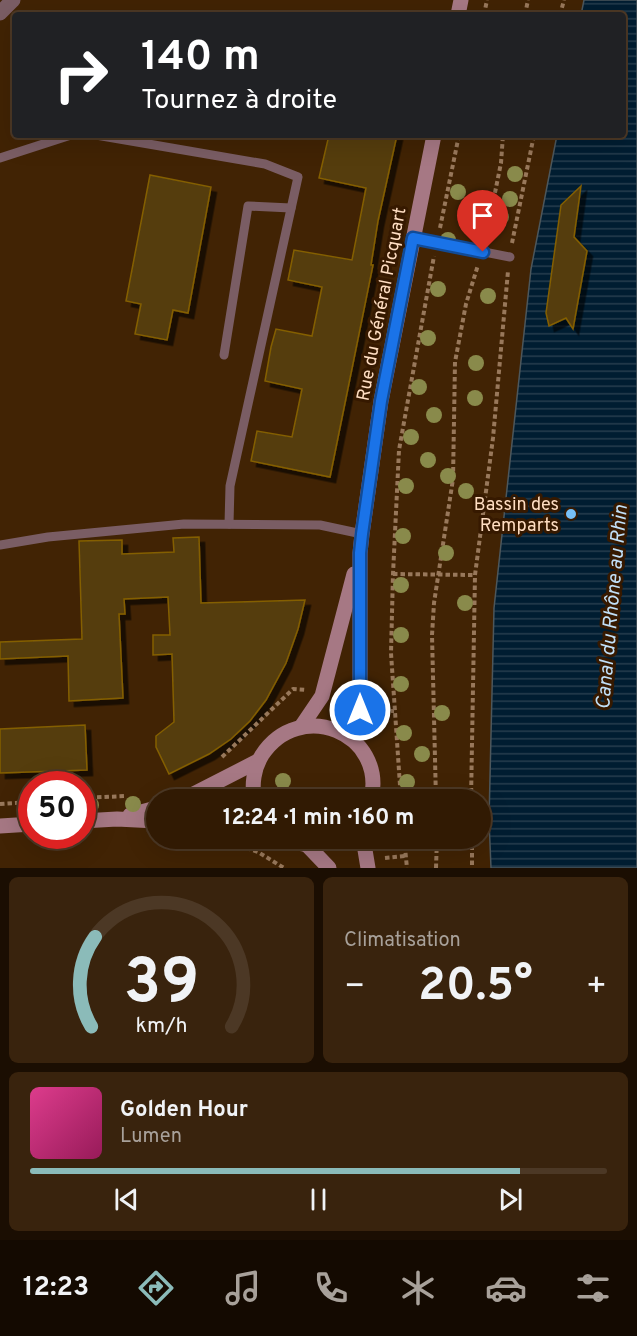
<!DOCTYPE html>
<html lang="fr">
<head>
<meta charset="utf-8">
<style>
  :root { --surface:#311a03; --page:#39230d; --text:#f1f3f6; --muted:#a8a19a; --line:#4c3825; --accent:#8bbbb9 }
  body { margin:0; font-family:Overpass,sans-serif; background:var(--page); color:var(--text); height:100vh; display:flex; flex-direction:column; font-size:22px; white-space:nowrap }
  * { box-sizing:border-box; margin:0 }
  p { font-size:20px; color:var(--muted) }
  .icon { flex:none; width:33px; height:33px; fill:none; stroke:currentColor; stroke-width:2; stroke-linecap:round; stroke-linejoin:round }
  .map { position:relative; height:868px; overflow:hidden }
  .panel { display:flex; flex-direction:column; gap:9px; padding:9px; background:#1b0e02; flex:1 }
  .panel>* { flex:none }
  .guide { position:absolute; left:12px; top:12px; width:614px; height:126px; border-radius:6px; box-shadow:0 6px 24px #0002,0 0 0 2px var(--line); background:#202124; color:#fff; overflow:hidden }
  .speed { position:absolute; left:18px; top:771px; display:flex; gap:12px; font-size:30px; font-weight:700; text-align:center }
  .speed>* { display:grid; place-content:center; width:78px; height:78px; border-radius:50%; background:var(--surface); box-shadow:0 6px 24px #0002,0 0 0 2px var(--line); line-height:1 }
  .speed .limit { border:9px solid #d22; background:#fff; color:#111 }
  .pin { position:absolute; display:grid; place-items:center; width:51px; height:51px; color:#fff; margin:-62px -26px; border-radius:50% 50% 50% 0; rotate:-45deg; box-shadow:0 0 6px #0007 }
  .pin .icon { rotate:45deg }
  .me { position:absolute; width:66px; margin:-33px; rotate:0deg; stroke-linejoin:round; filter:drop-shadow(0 0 4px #0008) }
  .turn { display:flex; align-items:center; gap:21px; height:126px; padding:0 30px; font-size:27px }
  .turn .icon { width:78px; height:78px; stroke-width:2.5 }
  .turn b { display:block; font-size:42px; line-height:51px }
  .big { font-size:45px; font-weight:700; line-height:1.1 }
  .panel .card { flex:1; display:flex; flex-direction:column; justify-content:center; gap:9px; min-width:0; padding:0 21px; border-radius:9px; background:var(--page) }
  .panel .dial { align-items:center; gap:0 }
  .dial svg { height:156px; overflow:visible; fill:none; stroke:var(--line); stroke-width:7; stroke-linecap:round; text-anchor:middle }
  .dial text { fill:var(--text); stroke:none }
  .song { display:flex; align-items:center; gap:18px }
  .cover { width:72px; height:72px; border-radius:9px; background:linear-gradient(135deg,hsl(330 70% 55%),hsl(330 70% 35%)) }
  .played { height:6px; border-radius:3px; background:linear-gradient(90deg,var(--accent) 85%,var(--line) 85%) }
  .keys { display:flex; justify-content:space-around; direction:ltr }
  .heat { display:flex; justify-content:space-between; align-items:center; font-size:33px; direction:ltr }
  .panel .tiles { flex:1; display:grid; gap:9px; grid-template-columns:1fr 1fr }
  .card:last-child { grid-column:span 2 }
  .trip { position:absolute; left:146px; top:789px; width:345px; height:60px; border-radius:30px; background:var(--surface); box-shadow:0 6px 24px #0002,0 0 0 2px var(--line); font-weight:700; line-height:60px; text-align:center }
  .menu { display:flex; height:96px; justify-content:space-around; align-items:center; background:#140a01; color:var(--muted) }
  .menu .icon { width:42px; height:42px }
  .menu .current { color:var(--accent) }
  .menu b { font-size:27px; color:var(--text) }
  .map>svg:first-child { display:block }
</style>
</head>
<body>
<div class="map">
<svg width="637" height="868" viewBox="0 0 637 868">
  <defs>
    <pattern id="water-rules" width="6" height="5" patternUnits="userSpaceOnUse" patternTransform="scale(1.5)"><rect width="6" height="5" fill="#001d31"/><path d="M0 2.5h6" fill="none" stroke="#263d4d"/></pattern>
    <filter id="shadow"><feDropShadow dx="5.5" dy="5.5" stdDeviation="0" flood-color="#0009"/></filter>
  </defs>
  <rect width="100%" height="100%" fill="#412304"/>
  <polygon fill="url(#water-rules)" stroke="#4c575c" stroke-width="1.5" points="584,0 637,0 637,868 491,868 489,820 494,608 531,269 557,135 622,135 622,15 581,15"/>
  <g fill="#553e0e" stroke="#845f03" stroke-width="1.5" filter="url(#shadow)">
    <polygon points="329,135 397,135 378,221 371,265 373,265 330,477 251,461 257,431 292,437 302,389 265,381 271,347 276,329 312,336 322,287 288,280 294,250 352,260 366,188 319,178"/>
    <polygon points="150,175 211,187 188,313 173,310 167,340 135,334 141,304 126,301"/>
    <polygon points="581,186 574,237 587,251 573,329 566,318 549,326 546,313 561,205"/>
    <polygon points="199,537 201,603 305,600 298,629 286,663 266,700 250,721 231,739 209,754 169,774 156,747 156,736 174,722 172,654 153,655 153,635 170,635 168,597 124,599 125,614 119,614 123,698 69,701 68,656 0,659 0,642 82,639 79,541 122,540 122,554 174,552 173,538"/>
    <polygon points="85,725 87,770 0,773 0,729"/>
  </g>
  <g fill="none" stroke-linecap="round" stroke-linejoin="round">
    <g stroke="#98785b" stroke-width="4" stroke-dasharray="4.5 3" stroke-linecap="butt">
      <polyline points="484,15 487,0"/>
      <polyline points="525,15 528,0"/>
      <polyline points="560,15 564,0"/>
      <polyline points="440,228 459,135"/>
      <polyline points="486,237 501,163 503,135"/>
      <polyline points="512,243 534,135"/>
      <polyline points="393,574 475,575"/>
      <polyline points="376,711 394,711"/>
      <polyline points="222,757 293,689 306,690"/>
      <polyline points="82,798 126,796"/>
      <polyline points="401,800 391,653 393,574 399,450 434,256"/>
      <polyline points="436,800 432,635 434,603 453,479 455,362 466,304 478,265"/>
      <polyline points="471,800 475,575 493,438 508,271"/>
      <polyline points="0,804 32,802"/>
      <polyline points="218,838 258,852 284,868"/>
      <polyline points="404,838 407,868"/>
      <polyline points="472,838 472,868"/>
      <polyline points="43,839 74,837"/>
      <polyline points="385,858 405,856"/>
      <polyline points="436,868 437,838"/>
    </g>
    <g stroke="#7a5d64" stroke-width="9">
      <polyline points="96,135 265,164 298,177 230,486 229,524"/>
      <polyline points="0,158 71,135"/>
      <polyline points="413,238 510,257"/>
      <polyline points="224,355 248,206 291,208"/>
      <polyline points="0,545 48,537 184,524 320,525 362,534"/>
    </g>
    <polyline stroke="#7a5d64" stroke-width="15" points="0,13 13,0"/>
    <g stroke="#a67884" stroke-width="15">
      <polyline points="458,15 461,0"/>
      <polyline points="301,727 322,696 354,574"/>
      <polyline points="355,742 360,710 360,553 362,534 381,401 434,135"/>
      <polyline points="182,800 258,761"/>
      <path d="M255 800C251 785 254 768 262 755 299 698 387 732 371 800"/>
      <polyline points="130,815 156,808"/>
      <polyline points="82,821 117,819 156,821"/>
      <polyline points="0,826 32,824"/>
      <path d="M285 838C304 848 322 846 341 838"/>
      <polyline points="363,838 368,868"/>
      <polyline points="307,845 329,868"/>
    </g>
  </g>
  <g fill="#898a4b">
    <circle cx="515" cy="174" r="8"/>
    <circle cx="458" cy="192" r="8"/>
    <circle cx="510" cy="199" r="8"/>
    <circle cx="501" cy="217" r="8"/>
    <circle cx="472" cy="227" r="8"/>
    <circle cx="448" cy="240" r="8"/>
    <circle cx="438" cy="289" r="8"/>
    <circle cx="488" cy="296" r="8"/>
    <circle cx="428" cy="338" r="8"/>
    <circle cx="476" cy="363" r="8"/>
    <circle cx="419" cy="387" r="8"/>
    <circle cx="475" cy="398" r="8"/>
    <circle cx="434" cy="415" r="8"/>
    <circle cx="411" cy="437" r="8"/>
    <circle cx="428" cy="460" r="8"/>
    <circle cx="448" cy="476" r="8"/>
    <circle cx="406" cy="486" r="8"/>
    <circle cx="466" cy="491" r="8"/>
    <circle cx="403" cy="536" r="8"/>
    <circle cx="446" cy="553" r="8"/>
    <circle cx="401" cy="585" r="8"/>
    <circle cx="465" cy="603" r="8"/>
    <circle cx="401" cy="635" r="8"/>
    <circle cx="401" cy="684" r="8"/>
    <circle cx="442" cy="713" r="8"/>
    <circle cx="404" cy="733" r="8"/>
    <circle cx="422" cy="754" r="8"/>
    <circle cx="283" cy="781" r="8"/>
    <circle cx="407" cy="782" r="8"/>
    <circle cx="133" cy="804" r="8"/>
    <circle cx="91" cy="805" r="8"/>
  </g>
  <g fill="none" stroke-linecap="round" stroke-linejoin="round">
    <defs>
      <polyline id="route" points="360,710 360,553 362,534 381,401 413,238 483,252"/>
    </defs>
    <use href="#route" stroke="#114b97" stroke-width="15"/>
    <use href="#route" stroke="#1a73e8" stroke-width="10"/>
  </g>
  <circle fill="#76c0f7" stroke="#361900" stroke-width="2" cx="571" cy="514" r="6"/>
  <g text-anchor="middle" stroke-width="6" stroke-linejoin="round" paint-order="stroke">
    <g font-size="18" fill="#ffdec2" stroke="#361900">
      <text transform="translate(381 304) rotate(-79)" y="6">Rue du Général Picquart</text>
    </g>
    <g font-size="18" fill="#ffdec2" stroke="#361900" text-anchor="end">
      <text x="559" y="510">Bassin des<tspan x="559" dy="21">Remparts</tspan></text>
    </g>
    <g font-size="20" font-style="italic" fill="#c1e0f8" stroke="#361900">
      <text transform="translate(611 607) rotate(-85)" y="7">Canal du Rhône au Rhin</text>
    </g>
  </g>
</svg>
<div class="speed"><div class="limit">50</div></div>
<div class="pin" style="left:483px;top:252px;background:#d93025"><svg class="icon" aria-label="arrive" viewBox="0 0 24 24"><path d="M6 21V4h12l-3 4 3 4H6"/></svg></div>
<svg class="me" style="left:360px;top:710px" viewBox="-20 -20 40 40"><circle r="17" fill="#1a73e8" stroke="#fff" stroke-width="3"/><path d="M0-11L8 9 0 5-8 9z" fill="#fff"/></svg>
<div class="trip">12:24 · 1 min · 160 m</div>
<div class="guide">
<div class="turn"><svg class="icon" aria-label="right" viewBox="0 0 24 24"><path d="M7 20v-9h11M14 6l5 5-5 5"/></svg><div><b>140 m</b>Tournez à droite</div></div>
</div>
</div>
<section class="panel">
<div class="tiles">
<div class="card dial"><svg viewBox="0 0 100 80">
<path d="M14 69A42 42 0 1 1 86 69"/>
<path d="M14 69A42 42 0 0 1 16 23" stroke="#8bbbb9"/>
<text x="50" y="56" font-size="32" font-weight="700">39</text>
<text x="50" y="72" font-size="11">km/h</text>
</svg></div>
<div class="card"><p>Climatisation</p>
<div class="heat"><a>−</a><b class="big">20.5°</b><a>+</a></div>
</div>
<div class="card">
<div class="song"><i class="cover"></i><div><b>Golden Hour</b><p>Lumen</p></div></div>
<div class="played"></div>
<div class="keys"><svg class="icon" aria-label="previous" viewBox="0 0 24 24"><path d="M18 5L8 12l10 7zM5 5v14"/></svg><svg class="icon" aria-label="pause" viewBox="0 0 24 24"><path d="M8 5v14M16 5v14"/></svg><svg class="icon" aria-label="next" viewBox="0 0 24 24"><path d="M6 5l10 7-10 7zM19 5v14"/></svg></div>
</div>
</div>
</section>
<nav class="menu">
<b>12:23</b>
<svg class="icon current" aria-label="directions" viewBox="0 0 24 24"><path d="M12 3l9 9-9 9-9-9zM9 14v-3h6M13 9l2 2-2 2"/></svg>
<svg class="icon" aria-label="music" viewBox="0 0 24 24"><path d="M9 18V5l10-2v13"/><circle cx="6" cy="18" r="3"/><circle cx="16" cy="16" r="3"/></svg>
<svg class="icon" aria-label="phone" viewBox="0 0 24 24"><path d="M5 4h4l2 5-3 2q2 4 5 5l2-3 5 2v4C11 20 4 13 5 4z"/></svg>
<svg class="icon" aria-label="climate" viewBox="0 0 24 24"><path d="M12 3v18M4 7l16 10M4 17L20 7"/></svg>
<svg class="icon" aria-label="car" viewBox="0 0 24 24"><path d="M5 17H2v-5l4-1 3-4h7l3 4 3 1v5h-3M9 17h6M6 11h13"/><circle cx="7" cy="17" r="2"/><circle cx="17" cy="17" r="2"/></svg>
<svg class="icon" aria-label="filters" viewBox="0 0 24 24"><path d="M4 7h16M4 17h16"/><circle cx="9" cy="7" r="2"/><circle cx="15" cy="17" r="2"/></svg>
</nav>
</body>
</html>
